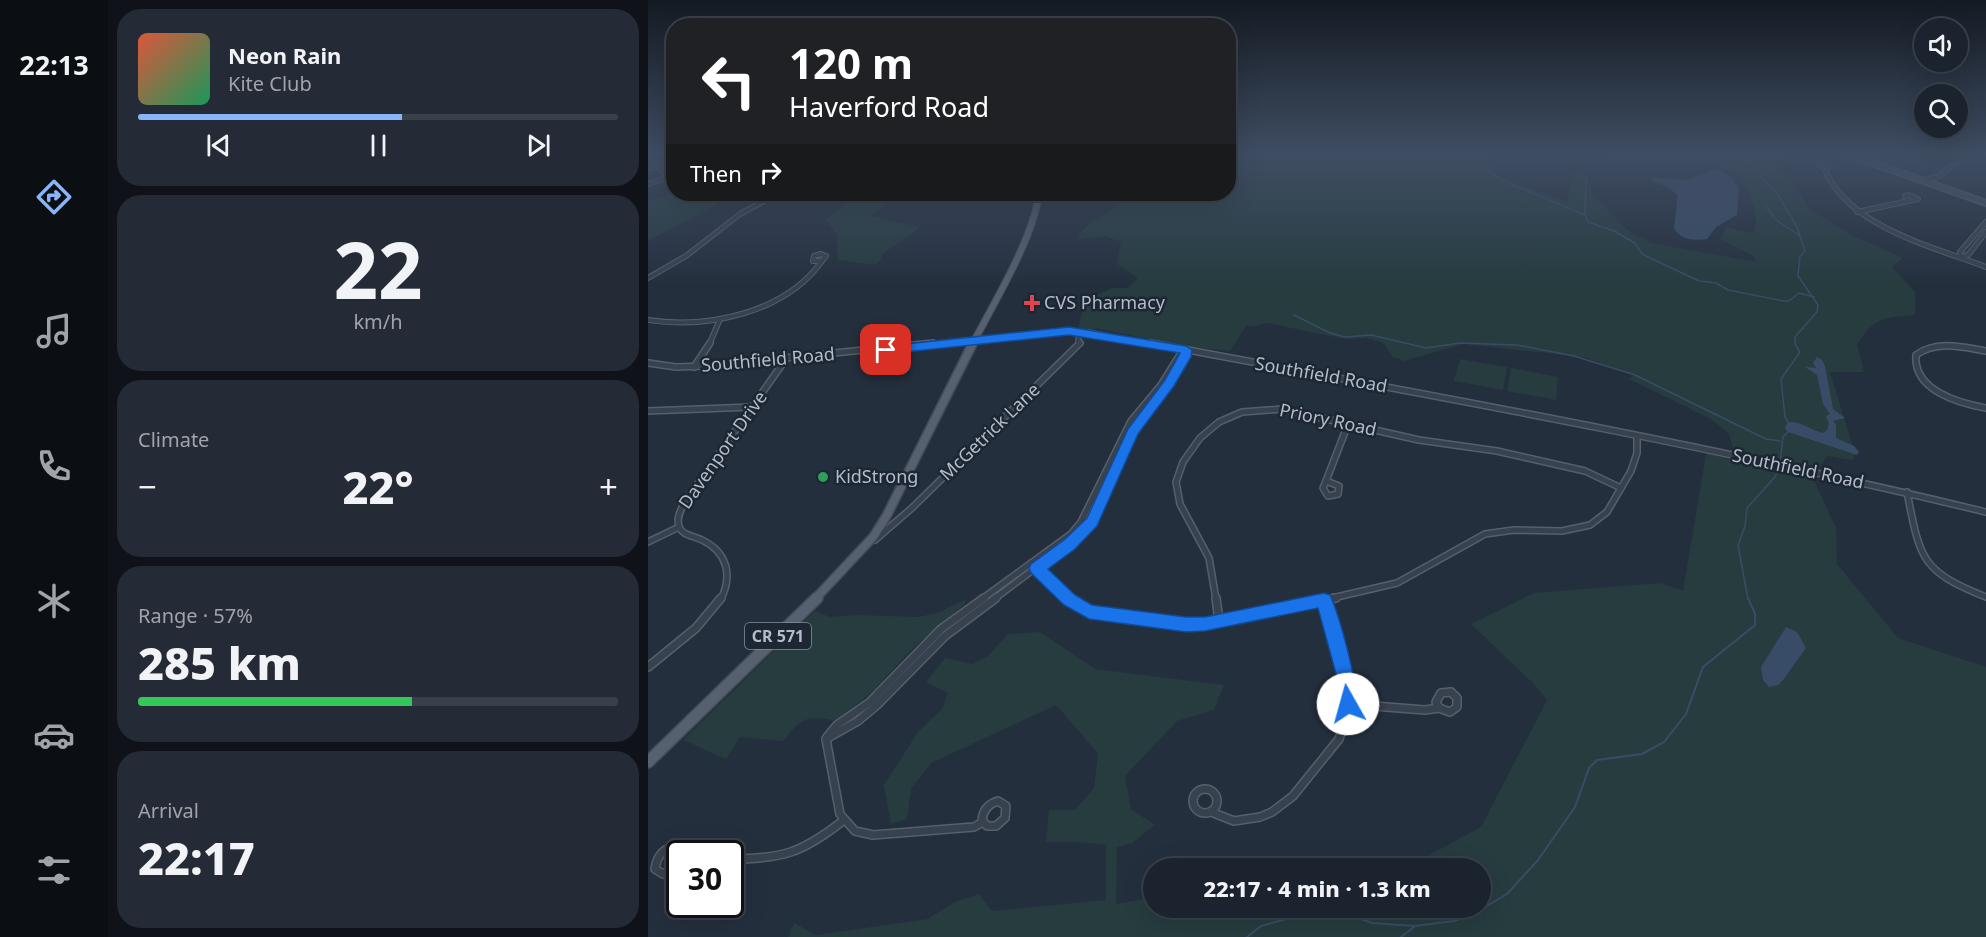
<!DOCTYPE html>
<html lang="en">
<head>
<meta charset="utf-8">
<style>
  :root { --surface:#1b232e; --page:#242b36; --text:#f1f3f6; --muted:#a0a4aa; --line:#39404a; --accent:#8ab4f8 }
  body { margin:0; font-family:"Noto Sans",sans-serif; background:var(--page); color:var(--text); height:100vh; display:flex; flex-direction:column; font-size:22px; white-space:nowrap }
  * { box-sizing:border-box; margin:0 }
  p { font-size:20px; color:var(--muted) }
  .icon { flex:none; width:33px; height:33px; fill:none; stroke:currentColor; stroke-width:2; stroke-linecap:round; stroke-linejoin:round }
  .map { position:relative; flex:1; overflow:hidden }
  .side { display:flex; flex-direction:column; gap:9px; padding:9px; background:#0f1319; width:540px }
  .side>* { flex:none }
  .top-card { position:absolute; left:18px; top:18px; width:570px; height:183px; border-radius:24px; box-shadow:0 6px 24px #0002,0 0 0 2px var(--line); background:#202124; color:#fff; overflow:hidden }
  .controls { position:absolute; left:1266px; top:18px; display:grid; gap:12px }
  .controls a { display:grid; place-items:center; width:54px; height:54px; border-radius:50%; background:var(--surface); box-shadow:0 6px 24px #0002,0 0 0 2px var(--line); font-size:30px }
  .speed { position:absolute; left:18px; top:840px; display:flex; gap:12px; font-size:30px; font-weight:700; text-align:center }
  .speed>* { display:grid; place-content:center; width:78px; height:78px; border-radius:50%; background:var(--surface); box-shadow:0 6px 24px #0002,0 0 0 2px var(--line); line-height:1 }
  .speed .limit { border:3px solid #111; border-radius:9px; background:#fff; color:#111 }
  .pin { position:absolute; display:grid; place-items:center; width:51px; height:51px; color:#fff; margin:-26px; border-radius:12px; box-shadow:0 3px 9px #0006 }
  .me { position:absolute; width:66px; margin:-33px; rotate:353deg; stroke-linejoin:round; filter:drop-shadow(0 0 4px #0008) }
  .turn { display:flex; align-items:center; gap:21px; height:126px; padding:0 24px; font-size:27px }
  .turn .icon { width:78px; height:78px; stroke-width:2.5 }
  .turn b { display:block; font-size:42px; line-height:51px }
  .then { display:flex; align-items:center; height:57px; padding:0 24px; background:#0003; gap:12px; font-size:22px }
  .big { font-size:45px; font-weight:800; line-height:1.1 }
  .side .tile { flex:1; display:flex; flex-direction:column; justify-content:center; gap:9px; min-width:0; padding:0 21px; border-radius:24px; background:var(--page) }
  .side .dial { align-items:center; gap:0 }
  .dial b { font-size:78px; line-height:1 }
  .song { display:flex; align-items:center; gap:18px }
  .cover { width:72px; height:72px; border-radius:9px; background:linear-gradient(135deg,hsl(10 70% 55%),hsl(150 70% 35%)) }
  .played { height:6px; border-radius:3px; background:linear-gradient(90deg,var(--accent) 55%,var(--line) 55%) }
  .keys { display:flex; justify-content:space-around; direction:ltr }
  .heat { display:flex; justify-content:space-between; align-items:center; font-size:33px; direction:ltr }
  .charge { height:9px; border-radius:4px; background:linear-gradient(90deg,#34c759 57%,var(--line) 0) }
  .trip { position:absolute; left:495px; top:858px; width:348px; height:60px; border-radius:30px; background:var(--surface); box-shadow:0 6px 24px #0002,0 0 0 2px var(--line); font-weight:800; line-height:60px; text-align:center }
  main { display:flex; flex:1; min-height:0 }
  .tab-bar { display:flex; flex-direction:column; width:108px; justify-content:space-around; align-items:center; background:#0b0e12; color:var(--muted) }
  .tab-bar .icon { width:42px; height:42px }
  .tab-bar .current { color:var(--accent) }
  .tab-bar b { font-size:27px; color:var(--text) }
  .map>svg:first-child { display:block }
</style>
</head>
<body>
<main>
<nav class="tab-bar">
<b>22:13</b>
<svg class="icon current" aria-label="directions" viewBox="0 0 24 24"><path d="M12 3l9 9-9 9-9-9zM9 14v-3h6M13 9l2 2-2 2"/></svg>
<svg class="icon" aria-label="music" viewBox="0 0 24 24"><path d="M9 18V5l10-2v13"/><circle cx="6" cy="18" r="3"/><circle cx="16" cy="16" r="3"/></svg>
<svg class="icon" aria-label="phone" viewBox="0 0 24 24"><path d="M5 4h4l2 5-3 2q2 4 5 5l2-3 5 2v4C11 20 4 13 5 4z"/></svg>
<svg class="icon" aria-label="climate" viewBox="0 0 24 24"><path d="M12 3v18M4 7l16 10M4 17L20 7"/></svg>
<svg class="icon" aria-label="car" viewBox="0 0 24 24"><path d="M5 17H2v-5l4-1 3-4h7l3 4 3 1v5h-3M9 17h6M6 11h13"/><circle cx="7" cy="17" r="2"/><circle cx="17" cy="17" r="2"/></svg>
<svg class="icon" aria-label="filters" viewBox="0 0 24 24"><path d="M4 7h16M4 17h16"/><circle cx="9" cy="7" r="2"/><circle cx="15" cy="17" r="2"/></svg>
</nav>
<section class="side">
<div class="tile">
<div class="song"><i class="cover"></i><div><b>Neon Rain</b><p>Kite Club</p></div></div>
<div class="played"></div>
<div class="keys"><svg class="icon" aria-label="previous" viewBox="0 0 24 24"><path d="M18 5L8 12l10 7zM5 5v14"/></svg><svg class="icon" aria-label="pause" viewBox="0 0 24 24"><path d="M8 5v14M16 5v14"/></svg><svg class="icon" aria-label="next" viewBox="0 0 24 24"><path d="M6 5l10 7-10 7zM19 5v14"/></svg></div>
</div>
<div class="tile dial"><b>22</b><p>km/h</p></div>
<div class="tile"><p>Climate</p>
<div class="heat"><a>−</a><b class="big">22°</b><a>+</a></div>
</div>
<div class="tile"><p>Range · 57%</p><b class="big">285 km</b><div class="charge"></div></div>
<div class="tile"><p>Arrival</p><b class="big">22:17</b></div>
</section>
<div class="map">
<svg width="1338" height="937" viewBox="0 0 1338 937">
  <rect width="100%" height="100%" fill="#242f3e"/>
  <g fill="#263c3f">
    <path d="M581 154H840L845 174 919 202 924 174 930 171 941 178 946 196 975 226 987 236 999 239 1002 243 1109 262 1104 255 1072 239 1078 227 1106 233C1110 219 1108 212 1103 198 1083 145 1023 173 980 159L978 154H1131L1134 156 1131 163 1161 209 1203 235 1255 258 1244 267 1267 292V315C1237 318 1228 316 1209 344L1216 372H1182L1207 453 1205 460 1179 456 1165 478 1188 528 1189 564 1250 638 1338 667V937H140L146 923 168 935 280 919 307 902 331 894 344 911 458 900V845L431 842H398L401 810H427L446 788 450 753 408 705 283 763 263 789 259 819 243 824 236 785 270 732 294 709 300 693 278 682 297 658 324 664 340 656 360 634 392 632 447 669 576 685 566 710 529 721 477 776 483 809 507 825 484 843 469 847 468 904 505 897 506 908H536L548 915 569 908H832V868H716L772 860 833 827 899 700 887 685 823 624 886 593 1013 583 1035 591 1058 454 1086 451 1081 434 1063 419 981 379 986 375 935 357 816 344 756 361 745 357 735 343 718 338 698 339 618 323 608 326H598L582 351 534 346 447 328 445 334 430 329 437 301 464 288H480L490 278 469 264 473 242 458 236 430 239C437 218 464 215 477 198L472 194H580Z"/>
    <polygon points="26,193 26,194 88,194 0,241 0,201"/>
    <polygon points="209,194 254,194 222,216 272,227 232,256 235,258 227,265 190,260 189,235 178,220"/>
    <polygon points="812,359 859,367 855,390 806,381"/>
    <polygon points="863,368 910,377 908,400 859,391"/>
    <path d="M318 599 316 605 264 649 225 691 188 721C158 714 154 718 135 741L92 737 78 759 35 740 167 611 182 617 208 615 271 617 292 612Z"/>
  </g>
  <g fill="#394c67">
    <path d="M1069 169 1082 176 1091 188 1089 215 1068 227 1059 239C1047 241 1032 240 1026 228L1030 195 1020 187 1004 181 1002 177 1037 180Z"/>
    <path d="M1169 357 1174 360 1177 366 1185 409 1197 418 1185 421 1188 425V438L1206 446 1211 452 1209 455 1140 432 1137 428 1140 422C1153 421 1163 430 1175 433L1179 430 1181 424 1178 416 1182 414 1175 404 1169 375 1157 367 1168 368 1165 363Z"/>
    <polygon points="1138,627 1149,632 1158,648 1135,680 1130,685 1121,687 1115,680 1113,667"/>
  </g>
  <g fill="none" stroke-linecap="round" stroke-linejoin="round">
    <g stroke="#394c67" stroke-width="1.5">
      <polyline points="832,154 838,170 862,184 937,215 940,222 966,231 987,243 994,254 1051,281 1068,283 1080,290 1136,301 1141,301 1151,293 1166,297"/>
      <polyline points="1086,154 1110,169 1114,178 1129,193 1149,227 1157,251 1152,256 1150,276 1170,305 1169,312 1147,337 1147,344 1152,352 1133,379 1137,417 1140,422"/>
      <polyline points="1118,206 1127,219 1152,236"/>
      <polyline points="937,214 938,176"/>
      <polyline points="646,315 682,333 697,337 723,335 778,348 812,343 869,345 926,356 987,375 1118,439 1132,441"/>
      <polyline points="1132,463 1135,437 1140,432"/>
      <polyline points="1100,599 1090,545 1097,526 1099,508 1127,477 1131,468"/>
    </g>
    <g stroke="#394c67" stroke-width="2">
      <polyline points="599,937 613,926 663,912 694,912 724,923 767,926 806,921 827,913 859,894 890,860 927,807 941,768 949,760 994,754 1016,742 1038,714 1055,667 1107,625 1107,614 1100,598"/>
      <polyline points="753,937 766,927"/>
    </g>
    <defs>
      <g id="minor-far2">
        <polyline points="967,154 972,157 976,156 974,154"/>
        <polyline points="1304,154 1315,157"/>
        <polygon points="1170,163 1182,166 1176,168"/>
        <polyline points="0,166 7,163 13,164 9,167"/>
        <polyline points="0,168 9,167 21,177"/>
        <path d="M1176 168C1200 227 1283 246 1338 267"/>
        <polyline points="1276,180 1290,177 1319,154"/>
        <polyline points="0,184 26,176"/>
        <polyline points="1209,212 1270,199 1260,195 1257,196 1259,199"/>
        <polygon points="173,254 178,256 174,261 165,261 166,256"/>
        <polyline points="1313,257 1312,252 1338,222"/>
        <polyline points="1313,257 1320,255 1338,232"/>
        <polyline points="0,278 38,256 92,214 129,194"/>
        <path d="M0 320C60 329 137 313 174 261"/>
        <polyline points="61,345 72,319"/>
        <polyline points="270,345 411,331 439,332 510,345"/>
        <polyline points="430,345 431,331"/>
      </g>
      <g id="minor-far1">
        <path d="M502 343C782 395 1061 445 1338 512"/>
        <path d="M1338 351C1314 347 1289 340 1268 355 1265 390 1310 403 1338 408"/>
        <polyline points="0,363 28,367 58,366 285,343"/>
        <polyline points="46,367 62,343"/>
        <polyline points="0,411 104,407"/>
        <polygon points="678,481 691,486 690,494 680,496 675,488"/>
        <polyline points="678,481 700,424"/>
        <path d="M1259 492C1272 558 1272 571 1338 597"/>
        <polyline points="227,540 265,507 432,343"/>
        <polyline points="0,542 31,527"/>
        <polyline points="383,563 422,599"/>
        <path d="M73 599C85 575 79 552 54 540 46 536 33 535 31 526 28 518 33 510 36 503L138 359"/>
        <polyline points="334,599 423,534 433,522 483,421 513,385 531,356 538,350"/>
        <polyline points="346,599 434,533 451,507 485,432 522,383 537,357 538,350"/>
        <polyline points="568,599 561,558 532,504 528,482 535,462 552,438 571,422 594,412 634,409 771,440 849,451 937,471 973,488"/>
        <polyline points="680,599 749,583 837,534 866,530 914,531 942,525 959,512 983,471 989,453 989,436"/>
      </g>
      <g id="minor">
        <polyline points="420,598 441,612 538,625 571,621 688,598"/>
        <polyline points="568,598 571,621"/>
        <polyline points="0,667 48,628 73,598"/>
        <polygon points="803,692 809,698 809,707 802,712 791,708 788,702 793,693"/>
        <polyline points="700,704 777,710 791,708"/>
        <polyline points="179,737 189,725 222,702 293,629 336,598"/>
        <polyline points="178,739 210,721 229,705 297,636 348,598"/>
        <polyline points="178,739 192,814 207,831 225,835 326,827 335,822"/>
        <circle cx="557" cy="801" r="12"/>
        <path d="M350 801 358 806 357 818 348 826H339L334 820C335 810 340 804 350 801Z"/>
        <polyline points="563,812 586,821 612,817 624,812 645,796 691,739 698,718 700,692 676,600"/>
        <path d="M82 859C135 859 154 853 196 820"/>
        <path d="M32 864 15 874 7 869C9 854 17 847 32 845L37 854"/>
      </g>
      <polyline id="secondary" points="1199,154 1338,203"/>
      <path id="primary-far2" d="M324 345C346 303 385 239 391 194"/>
      <polyline id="primary-far1" points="167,599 226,536 239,515 325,343"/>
      <polyline id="primary" points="0,762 169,598"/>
    </defs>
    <use href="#minor-far2" stroke="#565f6c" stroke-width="6"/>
    <use href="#minor-far1" stroke="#565f6c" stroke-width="8"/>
    <use href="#minor" stroke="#565f6c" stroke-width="10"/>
    <use href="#secondary" stroke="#565f6c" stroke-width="8"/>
    <use href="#primary-far2" stroke="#414a57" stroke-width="8"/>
    <use href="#primary-far1" stroke="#414a57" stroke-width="11"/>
    <use href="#primary" stroke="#414a57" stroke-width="14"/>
    <use href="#minor-far2" stroke="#38414e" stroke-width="4"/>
    <use href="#minor-far1" stroke="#38414e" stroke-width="5"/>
    <use href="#minor" stroke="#38414e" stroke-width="7"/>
    <use href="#secondary" stroke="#465061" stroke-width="5"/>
    <use href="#primary-far2" stroke="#56606e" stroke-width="6"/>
    <use href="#primary-far1" stroke="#56606e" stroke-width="8"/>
    <use href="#primary" stroke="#56606e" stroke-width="11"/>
  </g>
  <linearGradient id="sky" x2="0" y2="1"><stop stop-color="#141a22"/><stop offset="0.54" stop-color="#3f4d63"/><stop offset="1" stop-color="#3f4d63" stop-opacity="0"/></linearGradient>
  <rect width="1338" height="285" fill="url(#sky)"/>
  <path fill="#1a73e8" stroke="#114b97" stroke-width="1.5" d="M421 327 538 346 544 350 543 357 526 386 490 434 449 526 427 549 400 569 427 595 444 605 538 617H557L676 593 682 595C691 615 714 693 706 710L700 713 694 710 690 681 670 608 557 631 538 632 441 619 416 605 383 573 381 568 383 564 416 540 439 518 480 429 517 380 532 353 421 335 238 354 232 350 238 346Z"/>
  <path fill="#e0444e" stroke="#1d2633" stroke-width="2" d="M381 294h6v6h6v6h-6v6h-6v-6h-6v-6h6z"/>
  <circle fill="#2e9e5b" stroke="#1d2633" stroke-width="2" cx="175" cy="477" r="6"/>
  <g text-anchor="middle" stroke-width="5" stroke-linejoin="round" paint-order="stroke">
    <rect fill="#1d2633" stroke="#878f9c" stroke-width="1.5" x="97" y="623" width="66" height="26" rx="4.5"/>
    <g font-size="16" font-weight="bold" fill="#b4bcc9">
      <text x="130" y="642">CR 571</text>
    </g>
    <g font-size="18" fill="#b4bcc9" stroke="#1d2633" text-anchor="start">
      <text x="396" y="309">CVS Pharmacy</text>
      <text x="187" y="483">KidStrong</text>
    </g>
    <g font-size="18" fill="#b4bcc9" stroke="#1d2633">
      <text transform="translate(120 360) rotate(-5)" y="6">Southfield Road</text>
      <text transform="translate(673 375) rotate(10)" y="6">Southfield Road</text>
      <text transform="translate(680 420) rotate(12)" y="6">Priory Road</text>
      <text transform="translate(342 432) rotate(-44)" y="6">McGetrick Lane</text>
      <text transform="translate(75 450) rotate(-55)" y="6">Davenport Drive</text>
      <text transform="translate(1150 469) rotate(12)" y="6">Southfield Road</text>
    </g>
  </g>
</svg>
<div class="controls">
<a><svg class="icon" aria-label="sound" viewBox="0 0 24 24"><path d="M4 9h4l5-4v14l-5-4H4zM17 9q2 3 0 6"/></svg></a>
<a><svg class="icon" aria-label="search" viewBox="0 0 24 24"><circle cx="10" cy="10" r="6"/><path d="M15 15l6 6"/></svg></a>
</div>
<div class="speed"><div class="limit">30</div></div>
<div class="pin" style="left:238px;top:350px;background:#d93025"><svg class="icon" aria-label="arrive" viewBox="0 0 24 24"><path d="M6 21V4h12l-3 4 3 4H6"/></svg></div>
<svg class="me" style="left:700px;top:704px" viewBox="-20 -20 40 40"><circle r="19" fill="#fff"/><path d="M0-13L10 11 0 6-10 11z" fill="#1a73e8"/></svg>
<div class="trip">22:17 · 4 min · 1.3 km</div>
<div class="top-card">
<div class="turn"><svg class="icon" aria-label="left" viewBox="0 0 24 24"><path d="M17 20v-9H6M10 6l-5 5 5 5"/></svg><div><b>120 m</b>Haverford Road</div></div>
<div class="then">Then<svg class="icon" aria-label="right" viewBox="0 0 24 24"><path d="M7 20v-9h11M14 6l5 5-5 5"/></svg></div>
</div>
</div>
</main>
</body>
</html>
